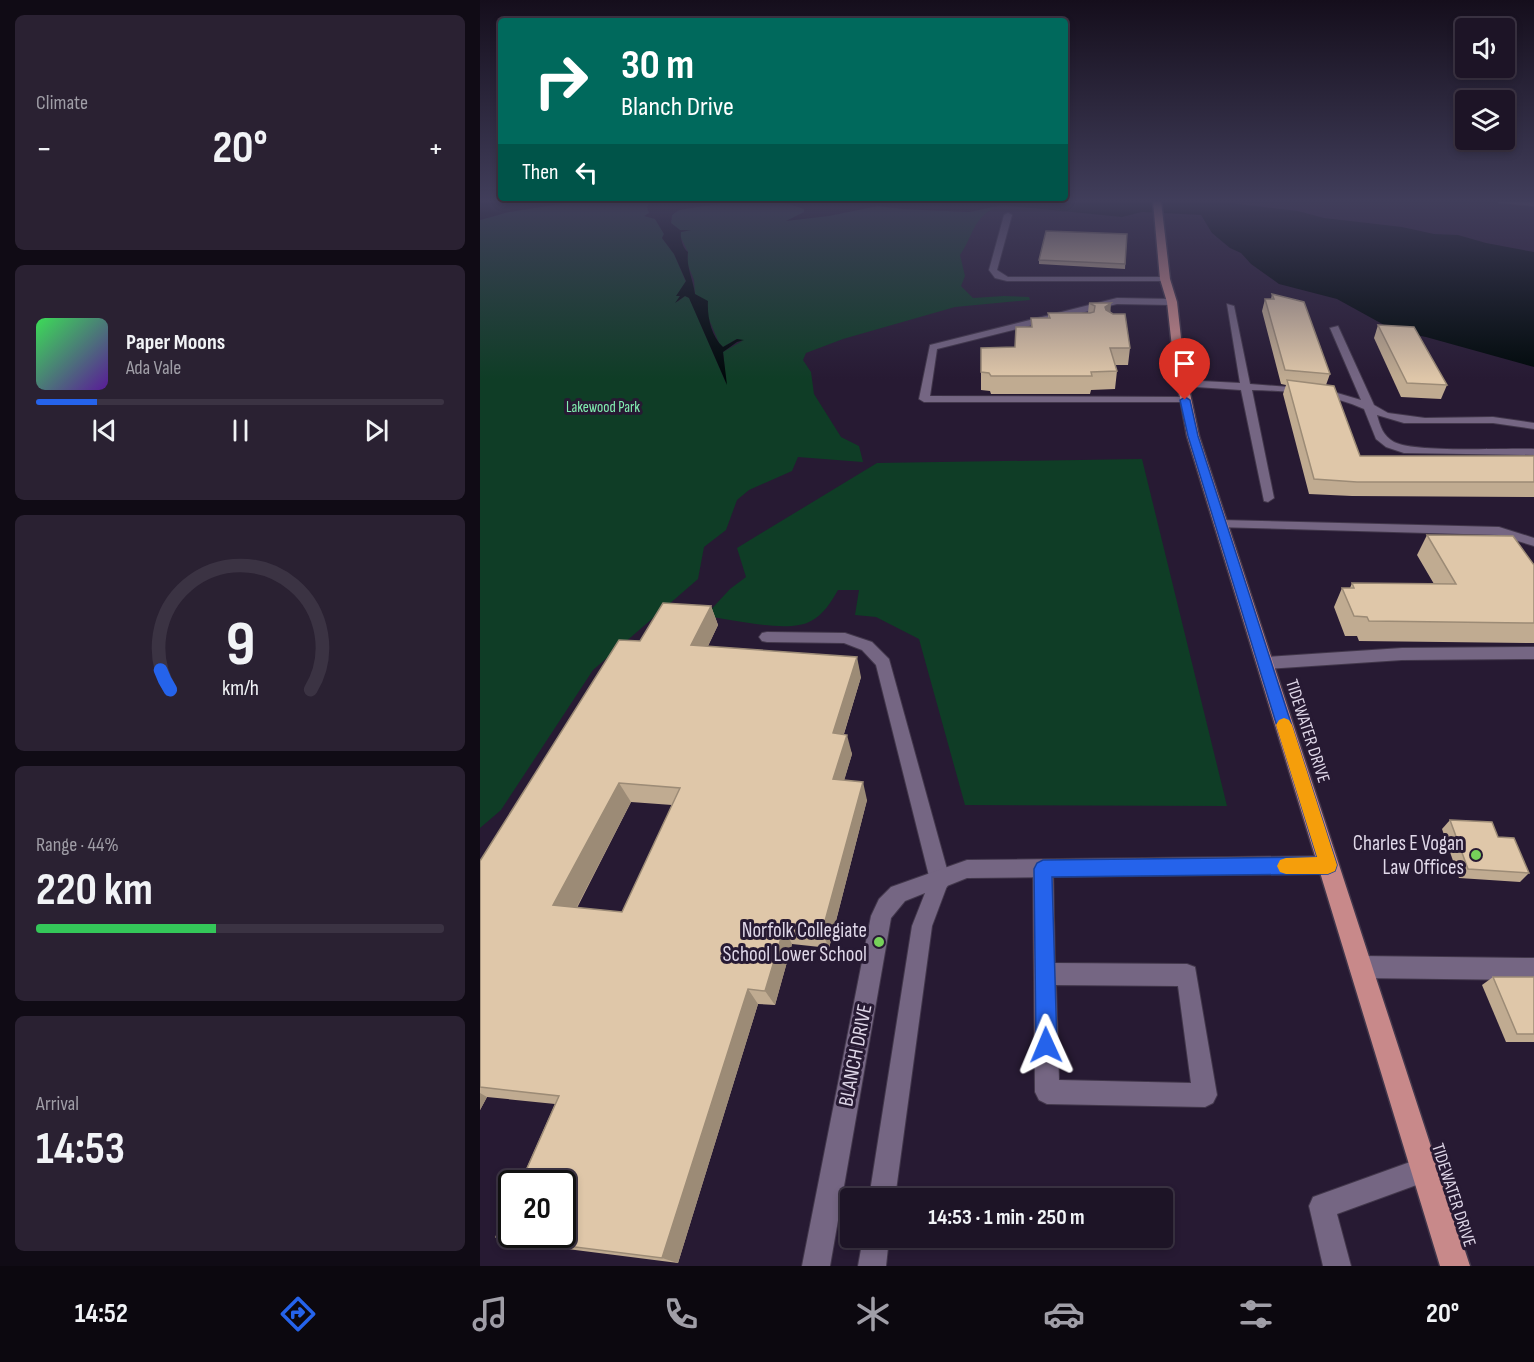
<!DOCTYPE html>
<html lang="en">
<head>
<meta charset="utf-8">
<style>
  :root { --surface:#1d1426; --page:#2a2132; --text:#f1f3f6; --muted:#a09ea7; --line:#3b3343; --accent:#2563eb }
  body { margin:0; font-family:"Sofia Sans Condensed",sans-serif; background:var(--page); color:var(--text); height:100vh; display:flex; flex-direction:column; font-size:22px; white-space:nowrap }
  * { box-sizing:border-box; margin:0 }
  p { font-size:20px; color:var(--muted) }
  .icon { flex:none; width:33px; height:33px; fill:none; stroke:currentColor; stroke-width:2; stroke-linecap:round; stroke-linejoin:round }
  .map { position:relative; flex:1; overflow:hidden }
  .side { display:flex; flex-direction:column; gap:15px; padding:15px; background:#100b15; width:480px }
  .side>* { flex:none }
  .hud { position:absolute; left:18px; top:18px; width:570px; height:183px; border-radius:6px; box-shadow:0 3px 9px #0003,0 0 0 2px var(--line); background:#00695c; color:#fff; overflow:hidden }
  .buttons { position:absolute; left:975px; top:18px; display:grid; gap:12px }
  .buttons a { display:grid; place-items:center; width:60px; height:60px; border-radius:6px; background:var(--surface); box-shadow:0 3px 9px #0003,0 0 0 2px var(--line); font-size:30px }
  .speed { position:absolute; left:18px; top:1170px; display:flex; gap:12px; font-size:30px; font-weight:700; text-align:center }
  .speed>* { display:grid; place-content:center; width:78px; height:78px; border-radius:50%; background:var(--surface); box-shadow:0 3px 9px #0003,0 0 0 2px var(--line); line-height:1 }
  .speed .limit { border:3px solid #111; border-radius:9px; background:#fff; color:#111 }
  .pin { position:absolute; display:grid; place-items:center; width:51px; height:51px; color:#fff; margin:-62px -26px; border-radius:50% 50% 50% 0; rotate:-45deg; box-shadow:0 0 6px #0007 }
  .pin .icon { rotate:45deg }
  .me { position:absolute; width:66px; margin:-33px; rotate:359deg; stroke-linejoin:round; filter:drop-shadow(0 0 4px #0008) }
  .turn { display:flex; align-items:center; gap:21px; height:126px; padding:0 24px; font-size:27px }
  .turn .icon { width:78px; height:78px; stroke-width:2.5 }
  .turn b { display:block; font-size:42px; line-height:51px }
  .then { display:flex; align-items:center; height:57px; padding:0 24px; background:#0003; gap:12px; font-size:22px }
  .big { font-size:45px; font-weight:700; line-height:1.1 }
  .side .tile { flex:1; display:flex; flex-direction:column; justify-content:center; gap:9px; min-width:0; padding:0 21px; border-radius:9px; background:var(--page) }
  .side .dial { align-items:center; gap:0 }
  .dial svg { height:156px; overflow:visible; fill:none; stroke:var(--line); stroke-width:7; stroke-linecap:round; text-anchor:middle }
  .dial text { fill:var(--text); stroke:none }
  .song { display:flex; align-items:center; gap:18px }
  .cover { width:72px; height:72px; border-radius:9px; background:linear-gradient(135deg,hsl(130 70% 55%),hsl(270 70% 35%)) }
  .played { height:6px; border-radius:3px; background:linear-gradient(90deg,var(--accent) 15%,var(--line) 15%) }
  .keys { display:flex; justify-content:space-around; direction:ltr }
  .heat { display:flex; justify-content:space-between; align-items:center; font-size:33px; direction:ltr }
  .charge { height:9px; border-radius:4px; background:linear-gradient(90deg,#34c759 44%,var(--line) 0) }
  .trip { position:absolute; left:360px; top:1188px; width:333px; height:60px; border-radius:6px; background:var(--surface); box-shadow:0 3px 9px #0003,0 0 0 2px var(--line); font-weight:700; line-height:60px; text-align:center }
  .tab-bar { display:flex; height:96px; justify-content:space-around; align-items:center; background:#0c080f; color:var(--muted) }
  .tab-bar .icon { width:42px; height:42px }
  .tab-bar .on { color:var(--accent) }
  .tab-bar b { font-size:27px; color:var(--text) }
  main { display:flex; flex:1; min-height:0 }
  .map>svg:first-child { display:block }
</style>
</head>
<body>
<main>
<section class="side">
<div class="tile"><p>Climate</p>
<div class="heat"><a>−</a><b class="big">20°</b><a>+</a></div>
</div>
<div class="tile">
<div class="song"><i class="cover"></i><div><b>Paper Moons</b><p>Ada Vale</p></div></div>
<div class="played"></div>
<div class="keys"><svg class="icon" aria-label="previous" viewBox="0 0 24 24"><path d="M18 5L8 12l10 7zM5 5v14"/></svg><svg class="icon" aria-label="pause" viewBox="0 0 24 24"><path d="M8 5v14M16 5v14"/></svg><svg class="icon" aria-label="next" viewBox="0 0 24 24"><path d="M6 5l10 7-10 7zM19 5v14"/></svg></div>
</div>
<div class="tile dial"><svg viewBox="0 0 100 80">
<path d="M14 69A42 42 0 1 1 86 69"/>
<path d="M14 69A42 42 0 0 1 9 59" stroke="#2563eb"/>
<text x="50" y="56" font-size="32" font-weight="700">9</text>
<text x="50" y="72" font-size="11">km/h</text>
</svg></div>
<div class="tile"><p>Range · 44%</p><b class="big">220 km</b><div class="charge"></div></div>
<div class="tile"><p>Arrival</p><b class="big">14:53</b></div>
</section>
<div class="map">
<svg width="1054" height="1266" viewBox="0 0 1054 1266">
  <rect width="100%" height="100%" fill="#271a33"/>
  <g fill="#0f3d26">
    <path d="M99 201H163L170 204V213L165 215 175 219 184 234 182 238 194 254 206 282 197 295H200L197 302 205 296 209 297 246 383 243 352 262 341 257 339 243 347 239 343 220 298 215 294 214 280 207 263 208 252 200 236 201 232 206 231 200 230 191 223 192 215 199 210C234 202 291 193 324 209V212L309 220 398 206 422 209 489 212 517 206C491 220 494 235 480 255L485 276 481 286 493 298 524 296 549 297 550 300 475 307 363 339 326 353 323 360 331 372 334 394 361 437 379 446 383 462 318 457 312 471 269 490 257 500 246 530 224 547 218 579 113 670 21 810 0 828V220L29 212Z"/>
    <path d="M662 459 747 806 485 805 439 639 396 617 375 615 379 590H358C351 602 344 614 331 621 309 634 251 619 225 616L250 589 266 577 257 548 397 463Z"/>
  </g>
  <g fill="#00090a">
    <polygon points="0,201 99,201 29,212 0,220"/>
    <path d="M163 201H257L199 210 192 215 191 223 200 230H211L201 232C200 238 203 249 208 252 206 267 213 279 215 294L228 301C227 316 231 336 243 347L257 339 264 340 257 342 243 352 247 385 209 298 205 296 195 303 200 296H196L206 281 194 254 182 238 184 234 175 219 164 216 169 213 167 207 169 204Z"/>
    <polygon points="284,201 733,201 818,211 844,218 922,227 954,234 978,235 1006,243 1054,252 1054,367 946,337 915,331 857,299 799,284 771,264 761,253 750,248 732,233 721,215 662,212 642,217 522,205 489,212 422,209 398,206 349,216 306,221 324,212 324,209 309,204"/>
  </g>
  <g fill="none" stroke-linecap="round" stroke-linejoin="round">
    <defs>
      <g id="service">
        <polygon points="528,213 532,215 517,270 528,277 685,277 689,279 685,281 527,281 515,278 509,270 524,215"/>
        <polygon points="637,298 692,299 696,302 692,305 637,304 457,349 450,396 705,397 710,400 709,402 444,402 439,399 450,345"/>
        <path d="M747 304 754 306 770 384 847 390 881 400 850 328 858 326 894 405 908 413 945 418 1013 417 1054 423V429L1013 423H924L897 415C900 426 903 436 914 442 935 453 1025 448 1054 449V455L924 453 906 447 896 439 884 409C848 393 811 391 772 390L794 498 788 502 784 501 761 390 702 386 697 383 702 380 760 383Z"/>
        <polygon points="740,520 1019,527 1054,538 1054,546 1018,535 735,527 734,524 735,521"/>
        <polygon points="287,632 365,633 392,642 409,659 470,880 467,887 460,889 453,887 450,880 396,665 382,650 364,643 287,642 282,641 279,637 282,633"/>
        <polygon points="1054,647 1054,659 922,660 785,669 779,667 777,663 779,659 785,657 922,648"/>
        <path d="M563 860 570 863 573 869 575 963 707 964 715 967 737 1095 733 1103 725 1107 567 1104 559 1100 555 1092 553 869 556 863ZM576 985 698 986 711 1083 579 1080Z"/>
        <polygon points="880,956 1054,958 1054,980 880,978 872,975 869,967 872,959"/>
        <polygon points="944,1157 953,1161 957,1170 953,1179 857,1214 871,1266 843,1266 829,1206 833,1197"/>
      </g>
      <g id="minor">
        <polygon points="848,856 855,859 858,865 855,871 848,874 487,878 467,886 452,926 415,1198 389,1198 432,926 445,893 425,901 411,918 350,1266 322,1266 391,916 399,899 411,887 487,860"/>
        <polygon points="383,1238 409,1238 406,1266 378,1266"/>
      </g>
      <polygon id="tertiary" points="1017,201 1054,202 1054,206 1020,203"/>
      <polygon id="trunk" points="673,201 681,201 690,279 697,302 704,365 719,436 990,1266 960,1266 707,436 694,365 687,302 680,279"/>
    </defs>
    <use href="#service" stroke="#42374b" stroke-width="2"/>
    <use href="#minor" stroke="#42374b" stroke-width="2"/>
    <use href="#tertiary" stroke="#42374b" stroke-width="2"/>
    <use href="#trunk" stroke="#42374b" stroke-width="3"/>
    <use href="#service" fill="#756683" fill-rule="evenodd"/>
    <use href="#minor" fill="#756683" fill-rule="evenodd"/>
    <use href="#tertiary" fill="#756683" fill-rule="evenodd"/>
    <use href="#trunk" fill="#c8898a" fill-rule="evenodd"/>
  </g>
  <g fill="#c0ab91" fill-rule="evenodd">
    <polygon points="647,234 645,269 559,264 559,260"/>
    <polygon points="792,294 850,374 846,385 880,456 1054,456 1054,497 872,496 829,494 803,394 806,385 801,384 782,311 785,299 791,299"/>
    <polygon points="609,303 631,312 650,348 648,365 635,365 637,371 635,389 611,390 610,394 511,394 510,391 501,390 501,372 535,347 551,327 551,318 568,318 568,313 608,313"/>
    <polygon points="898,325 967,385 961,399 921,397 894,338"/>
    <polygon points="947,535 1054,565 1054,643 879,641 877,636 865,636 854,607 862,588 870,588 872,583 954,584 937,555"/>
    <path d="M231 606 238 625 228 646 381 677 364 734 372 754 364 780 387 800 349 948 312 944 295 1005 278 1004 198 1263 40 1243 16 1237 75 1104 7 1097 0 1110V861ZM151 802 192 805 142 912 97 908Z"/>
    <polygon points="970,820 1018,837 1049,873 1040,882 979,878 962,829"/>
    <polygon points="1013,977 1054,977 1054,1042 1026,1042 1002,985"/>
  </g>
  <g fill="#9c8b76">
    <polygon points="631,303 630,320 625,307"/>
    <polygon points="231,606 238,625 219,665 211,645"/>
    <polygon points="377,657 381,677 358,753 353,733"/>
    <polygon points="367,735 372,754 359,798 353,779"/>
    <polygon points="383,782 387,800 349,948 342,932"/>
    <polygon points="139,783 151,802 89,922 73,905"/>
    <polygon points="304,928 312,944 295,1005 285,991"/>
    <polygon points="268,989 278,1004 198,1263 182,1258"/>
    <polygon points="0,1093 7,1097 0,1110"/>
  </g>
  <g fill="#dfc7a9" stroke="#9c8b76" stroke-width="1.5" fill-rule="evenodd">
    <polygon points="566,231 647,234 645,264 559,260"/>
    <polygon points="792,294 824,302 850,374 805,370 785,299 794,299"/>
    <polygon points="609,303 631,303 625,307 626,310 633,314 645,314 650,348 630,348 637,371 611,372 612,376 511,376 509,373 501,372 501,348 535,347 536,327 552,327 551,318 570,318 568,313 610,313 614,312 615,306"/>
    <polygon points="898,325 934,327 967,385 927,383"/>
    <polygon points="807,380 854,386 880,456 1054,456 1054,482 877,482 834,479"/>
    <polygon points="947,535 1033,536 1054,565 1054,623 889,621 887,617 874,616 862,588 874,588 872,583 976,584"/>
    <path d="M183 603 231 606 211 645 377 657 353 733 367 735 353 779 383 782 342 932 304 928 285 991 268 989 182 1258 16 1237 32 1202V1234H82V1184H40L79 1096 0 1087V861L139 640 160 641ZM139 783 200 788 142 912 73 905Z"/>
    <polygon points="970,820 1012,822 1018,837 1034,838 1049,873 988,869"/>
    <polygon points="1013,977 1054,977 1054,1034 1037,1034"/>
  </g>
  <linearGradient id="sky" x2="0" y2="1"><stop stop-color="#150e1c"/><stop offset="0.53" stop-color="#413e5b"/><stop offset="1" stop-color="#413e5b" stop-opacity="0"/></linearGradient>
  <rect width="1054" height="379" fill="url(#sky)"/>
  <polygon fill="#2563eb" stroke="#184099" stroke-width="1.5" points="705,397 710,400 718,436 857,865 855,871 848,874 572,877 577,1045 574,1052 566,1055 559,1052 556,1045 554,869 557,863 563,860 837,857 708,436 700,400"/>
  <polygon fill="#f59e0b" points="804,718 809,720 812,725 857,865 855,871 848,874 806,874 800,872 797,866 800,860 806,858 837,857 796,725 799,720"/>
  <g fill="#76d25a" stroke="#271a33" stroke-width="2">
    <circle cx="996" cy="855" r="6"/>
    <circle cx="399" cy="942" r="6"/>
  </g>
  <g text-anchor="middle" stroke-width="6" stroke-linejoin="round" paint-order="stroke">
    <g font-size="15" fill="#82efb1" stroke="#271a33">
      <text x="123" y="412">Lakewood Park</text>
    </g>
    <g font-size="18" fill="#dfd7e8" stroke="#271a33">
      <text transform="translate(828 731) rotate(72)" y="6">TIDEWATER DRIVE</text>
      <text transform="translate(974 1195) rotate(72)" y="6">TIDEWATER DRIVE</text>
    </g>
    <g font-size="21" fill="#dfd7e8" stroke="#271a33" text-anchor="end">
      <text x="984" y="850">Charles E Vogan<tspan x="984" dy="24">Law Offices</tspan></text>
      <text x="387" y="937">Norfolk Collegiate<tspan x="387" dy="24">School Lower School</tspan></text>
    </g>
    <g font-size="21" fill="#dfd7e8" stroke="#271a33">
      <text transform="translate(375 1055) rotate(-79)" y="7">BLANCH DRIVE</text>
    </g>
  </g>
</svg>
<div class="buttons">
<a><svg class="icon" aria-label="sound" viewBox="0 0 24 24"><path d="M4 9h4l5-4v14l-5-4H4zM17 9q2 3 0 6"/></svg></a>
<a><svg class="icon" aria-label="layers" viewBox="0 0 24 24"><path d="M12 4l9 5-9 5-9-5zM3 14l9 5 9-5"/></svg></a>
</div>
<div class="speed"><div class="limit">20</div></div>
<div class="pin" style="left:705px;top:400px;background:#d93025"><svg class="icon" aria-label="arrive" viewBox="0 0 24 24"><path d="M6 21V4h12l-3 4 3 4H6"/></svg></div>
<svg class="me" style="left:566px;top:1045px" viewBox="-20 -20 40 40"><path d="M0-17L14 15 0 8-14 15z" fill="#2563eb" stroke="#fff" stroke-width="4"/></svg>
<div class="trip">14:53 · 1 min · 250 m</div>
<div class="hud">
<div class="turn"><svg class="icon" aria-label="right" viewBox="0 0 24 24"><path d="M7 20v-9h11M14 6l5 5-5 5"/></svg><div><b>30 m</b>Blanch Drive</div></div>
<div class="then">Then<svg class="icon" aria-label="left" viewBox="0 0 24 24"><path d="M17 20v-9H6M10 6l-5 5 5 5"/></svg></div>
</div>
</div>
</main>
<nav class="tab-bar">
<b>14:52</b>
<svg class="icon on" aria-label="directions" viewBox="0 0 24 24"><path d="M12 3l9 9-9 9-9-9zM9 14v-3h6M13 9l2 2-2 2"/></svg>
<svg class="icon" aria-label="music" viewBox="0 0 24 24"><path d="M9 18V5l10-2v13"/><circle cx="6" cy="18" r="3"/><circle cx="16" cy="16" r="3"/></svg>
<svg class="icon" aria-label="phone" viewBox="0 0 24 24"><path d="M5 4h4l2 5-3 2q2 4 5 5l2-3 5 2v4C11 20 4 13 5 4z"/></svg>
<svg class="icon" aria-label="climate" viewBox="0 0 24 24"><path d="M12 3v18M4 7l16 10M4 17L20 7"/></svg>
<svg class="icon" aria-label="car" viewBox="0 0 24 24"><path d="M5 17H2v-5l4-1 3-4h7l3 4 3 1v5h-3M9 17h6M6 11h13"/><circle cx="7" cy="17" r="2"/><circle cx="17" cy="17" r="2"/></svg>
<svg class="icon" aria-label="filters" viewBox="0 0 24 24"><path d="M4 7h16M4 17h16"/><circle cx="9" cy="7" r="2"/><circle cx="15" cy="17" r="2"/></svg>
<b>20°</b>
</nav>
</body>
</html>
